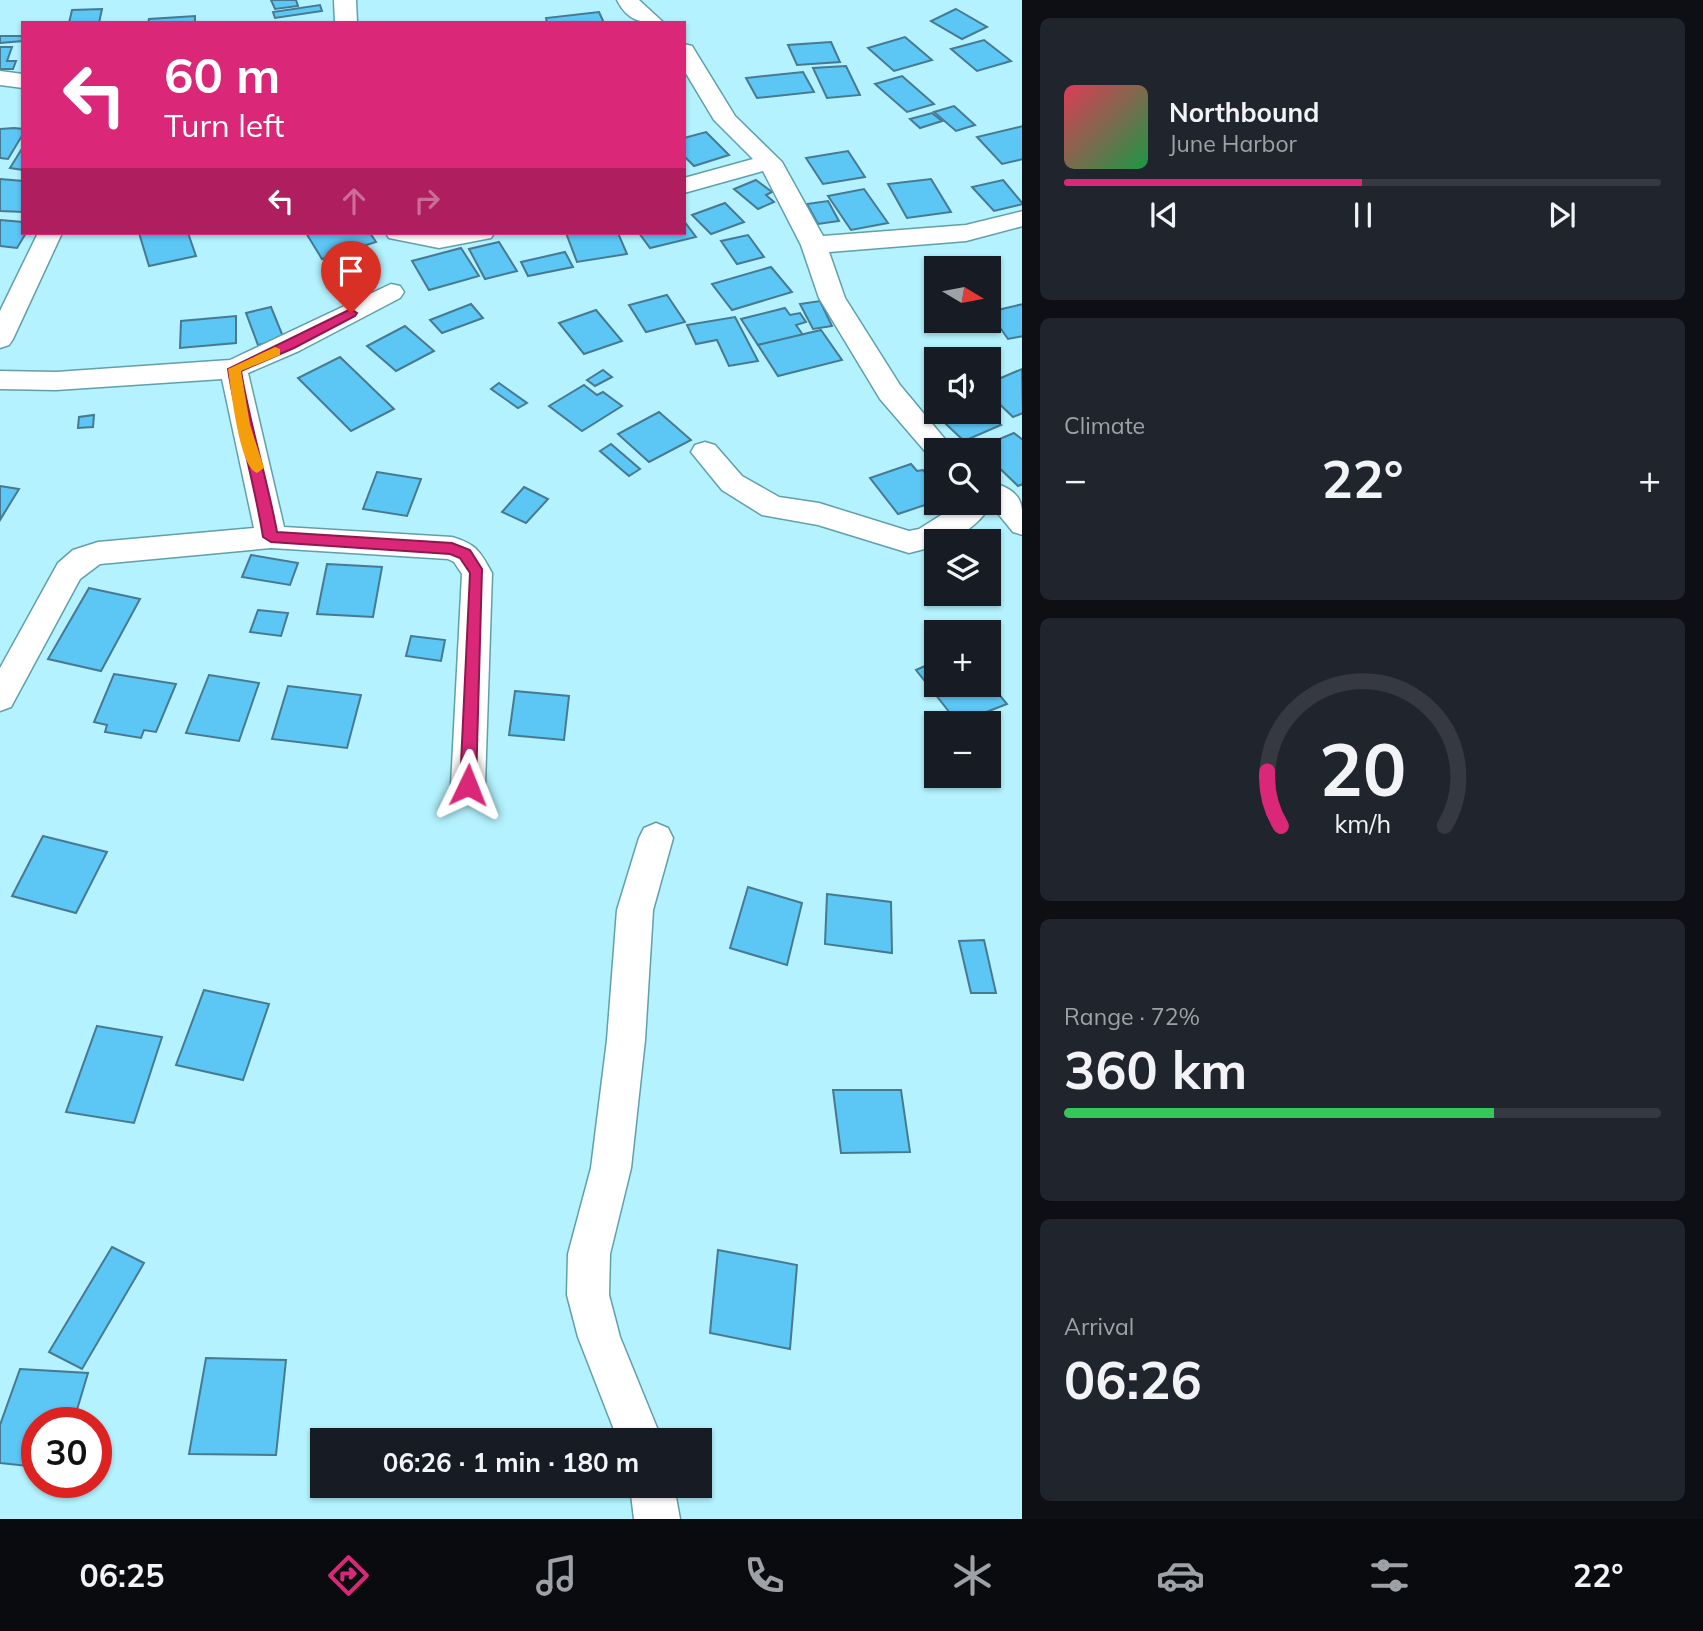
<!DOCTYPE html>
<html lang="en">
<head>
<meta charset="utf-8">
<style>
  :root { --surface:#171b24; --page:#20242c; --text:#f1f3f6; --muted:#9ea1a6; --line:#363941; --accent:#db2777 }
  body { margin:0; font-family:Mulish,sans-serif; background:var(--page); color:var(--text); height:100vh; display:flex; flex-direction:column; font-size:26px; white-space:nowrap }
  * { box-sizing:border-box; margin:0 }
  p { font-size:23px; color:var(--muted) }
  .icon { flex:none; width:38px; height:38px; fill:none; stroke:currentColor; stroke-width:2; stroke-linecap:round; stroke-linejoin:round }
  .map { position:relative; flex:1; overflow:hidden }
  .drawer { display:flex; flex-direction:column; gap:18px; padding:18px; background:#0d0f14; width:681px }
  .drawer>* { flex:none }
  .banner { position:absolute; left:21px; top:21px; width:665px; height:214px; border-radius:0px; box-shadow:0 2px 5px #0004; background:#db2777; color:#fff; overflow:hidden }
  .needle { width:46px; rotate:100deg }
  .fabs { position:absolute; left:924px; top:256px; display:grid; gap:14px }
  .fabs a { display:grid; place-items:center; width:77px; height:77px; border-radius:0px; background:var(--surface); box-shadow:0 2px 5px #0004; font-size:35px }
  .speed { position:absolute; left:21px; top:1407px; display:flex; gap:14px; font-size:35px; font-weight:700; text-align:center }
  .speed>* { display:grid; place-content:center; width:91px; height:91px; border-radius:50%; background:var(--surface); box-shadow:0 2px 5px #0004; line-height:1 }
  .speed .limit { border:10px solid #d22; background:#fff; color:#111 }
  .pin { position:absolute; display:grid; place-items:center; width:60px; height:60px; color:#fff; margin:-72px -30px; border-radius:50% 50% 50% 0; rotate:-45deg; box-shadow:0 0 7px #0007 }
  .pin .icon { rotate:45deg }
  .me { position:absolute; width:77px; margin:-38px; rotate:2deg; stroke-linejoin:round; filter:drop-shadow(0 0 5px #0008) }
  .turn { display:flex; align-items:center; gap:24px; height:147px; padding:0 28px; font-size:32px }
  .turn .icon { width:91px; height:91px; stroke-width:2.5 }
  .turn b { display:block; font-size:49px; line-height:60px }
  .lanes { display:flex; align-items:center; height:66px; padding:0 28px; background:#0003; justify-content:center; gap:35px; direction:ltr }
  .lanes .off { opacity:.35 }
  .big { font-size:52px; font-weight:700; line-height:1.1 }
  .drawer .tile { flex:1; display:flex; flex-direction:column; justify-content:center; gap:10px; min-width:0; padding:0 24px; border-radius:10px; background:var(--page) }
  .drawer .dial { align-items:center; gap:0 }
  .dial svg { height:182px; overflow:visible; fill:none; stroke:var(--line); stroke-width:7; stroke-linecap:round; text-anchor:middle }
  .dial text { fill:var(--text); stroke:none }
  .song { display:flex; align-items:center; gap:21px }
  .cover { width:84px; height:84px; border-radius:10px; background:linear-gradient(135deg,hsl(350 70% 55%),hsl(140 70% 35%)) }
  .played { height:7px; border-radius:4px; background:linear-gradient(90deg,var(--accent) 50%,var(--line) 50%) }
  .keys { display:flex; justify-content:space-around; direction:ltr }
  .heat { display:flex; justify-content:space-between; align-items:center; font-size:38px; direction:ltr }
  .charge { height:10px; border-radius:5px; background:linear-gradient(90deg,#34c759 72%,var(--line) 0) }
  .trip { position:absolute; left:310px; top:1428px; width:402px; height:70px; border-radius:0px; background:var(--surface); box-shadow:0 2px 5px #0004; font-weight:700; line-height:70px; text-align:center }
  .tabs { display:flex; height:112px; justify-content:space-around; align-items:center; background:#090b0e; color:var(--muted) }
  .tabs .icon { width:49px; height:49px }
  .tabs .active { color:var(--accent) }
  .tabs b { font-size:32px; color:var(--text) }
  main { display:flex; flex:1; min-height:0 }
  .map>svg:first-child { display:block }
</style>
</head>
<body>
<main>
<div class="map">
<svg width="1023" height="1519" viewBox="0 0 1023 1519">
  <rect width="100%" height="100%" fill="#b3f2fe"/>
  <g fill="#5cc6f5" stroke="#477991" stroke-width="2">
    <polygon points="271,0 296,0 298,6 275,9"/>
    <polygon points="320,5 322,11 275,18 273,12"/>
    <polygon points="102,9 99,23 69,23 72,10"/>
    <polygon points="956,9 987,27 962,39 931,21"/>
    <polygon points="599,12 604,23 547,23 546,18"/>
    <polygon points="195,16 195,23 148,23 149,19"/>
    <polygon points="0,36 23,36 23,41 0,43"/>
    <polygon points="905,37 932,60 894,71 868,48"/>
    <polygon points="984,40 1011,61 977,71 951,49"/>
    <polygon points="831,42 840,62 797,65 788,45"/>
    <polygon points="0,47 12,47 7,61 16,61 13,69 0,69"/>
    <polygon points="846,66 860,95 827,98 813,68"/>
    <polygon points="803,72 814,92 757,98 746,78"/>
    <polygon points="902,76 934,104 907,112 875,84"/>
    <polygon points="954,106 975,125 956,131 934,112"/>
    <polygon points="932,113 942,121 920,128 910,119"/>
    <polygon points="1023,126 1023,159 1002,164 977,137"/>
    <polygon points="14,128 23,129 23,134 8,159 0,158 0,129"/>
    <polygon points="706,132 729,155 694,166 684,156 684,138"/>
    <polygon points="23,147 23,170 10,168"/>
    <polygon points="848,151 865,177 823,184 806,158"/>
    <polygon points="0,179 23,181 23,212 0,211"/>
    <polygon points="931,179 951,212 907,218 888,184"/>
    <polygon points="756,180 772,192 766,195 774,202 758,209 734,189"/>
    <polygon points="1003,180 1023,204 994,211 972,187"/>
    <polygon points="864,189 888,223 851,230 828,196"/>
    <polygon points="828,201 839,221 818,224 807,204"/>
    <polygon points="725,203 744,222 711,234 692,215"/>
    <polygon points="0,220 23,222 23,233 26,233 17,248 0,246"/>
    <polygon points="684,221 696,237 650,248 639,233 684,233"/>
    <polygon points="139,233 188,233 196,256 149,266"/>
    <polygon points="306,233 370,233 376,242 322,259"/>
    <polygon points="566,233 618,233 627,254 577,262"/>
    <polygon points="748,235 764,257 737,264 721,241"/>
    <polygon points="499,242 517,271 485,279 469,249"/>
    <polygon points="461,248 479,276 429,290 412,261"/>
    <polygon points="565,252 573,267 528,276 521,262"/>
    <polygon points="771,267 792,292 732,310 712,284"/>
    <polygon points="667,295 685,322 646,332 629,305"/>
    <polygon points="820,301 832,326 813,329 800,304"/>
    <polygon points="471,304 483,318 442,333 430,320"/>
    <polygon points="1023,304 1023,336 1008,339 989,312"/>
    <polygon points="271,307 284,339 258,345 246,313"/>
    <polygon points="785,308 790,315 800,313 806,322 796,325 803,335 758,345 741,319"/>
    <polygon points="596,310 622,341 584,354 559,323"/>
    <polygon points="236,316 236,343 180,348 181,321"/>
    <polygon points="735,317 758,361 729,366 717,340 696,344 687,325"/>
    <polygon points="405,326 434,351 396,371 367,346"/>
    <polygon points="821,330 842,360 778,376 758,345"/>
    <polygon points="340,357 394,409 351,431 298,378"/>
    <polygon points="1022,369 1023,413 1013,417 989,394 989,383"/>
    <polygon points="603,370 612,377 595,386 587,380"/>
    <polygon points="499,383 527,403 518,408 491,389"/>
    <polygon points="584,385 597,395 603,392 622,406 582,431 549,406"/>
    <polygon points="936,404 936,411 986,411 1001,425 964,441 928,407"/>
    <polygon points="659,412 691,440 649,462 618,434"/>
    <polygon points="94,415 93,427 78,428 79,417"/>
    <polygon points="1014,433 1023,440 1023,484 1018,486 989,458 989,450 978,448"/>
    <polygon points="611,444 640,469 629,476 600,451"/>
    <polygon points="911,464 917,471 923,470 936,486 936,491 927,494 934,502 898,514 870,478"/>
    <polygon points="377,472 421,479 407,516 363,509"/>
    <polygon points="0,486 19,489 0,520"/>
    <polygon points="524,487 548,499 526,523 502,512"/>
    <polygon points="251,555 298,563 290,585 242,577"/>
    <polygon points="327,564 382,567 373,617 317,614"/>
    <polygon points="89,588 140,599 101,671 48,659"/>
    <polygon points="258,610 288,613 281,636 250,632"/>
    <polygon points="411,636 445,640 441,661 406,656"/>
    <polygon points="936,661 936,684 989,682 1007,704 958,723 916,670"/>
    <polygon points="114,674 176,684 156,732 144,730 141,738 105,732 107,725 94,722"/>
    <polygon points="209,675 259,683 239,741 186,733"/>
    <polygon points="288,686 361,695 347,748 272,739"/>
    <polygon points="515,691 569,696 564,740 509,735"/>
    <polygon points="43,836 107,852 76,913 12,896"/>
    <polygon points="748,887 802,903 787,965 730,948"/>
    <polygon points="827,894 891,902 892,953 825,944"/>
    <polygon points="984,940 996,993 971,993 959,941"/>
    <polygon points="204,990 269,1004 243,1080 176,1065"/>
    <polygon points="97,1026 162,1037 134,1123 66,1112"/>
    <polygon points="833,1090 901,1090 910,1152 841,1153"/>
    <polygon points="112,1247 144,1263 82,1369 49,1352"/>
    <polygon points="718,1250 797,1265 790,1349 710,1333"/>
    <polygon points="206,1358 286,1360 276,1455 189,1454"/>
    <polygon points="20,1369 88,1373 73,1423 37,1423 37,1467 0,1463 0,1425"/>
  </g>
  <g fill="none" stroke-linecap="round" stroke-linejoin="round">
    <defs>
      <g id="minor">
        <polygon points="334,0 356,0 357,23 335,23"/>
        <path d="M617 0H639L664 23C642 23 628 22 617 0Z"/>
        <polygon points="684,44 692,46 735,116 782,162 823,236 966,225 1023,211 1023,226 966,241 829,252 845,298 900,385 954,450 936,450 936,459 930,457 880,399 819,298 801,245 763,171 684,193 684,178 753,159 714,120 684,70"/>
        <polygon points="0,71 23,74 23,88 0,85"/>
        <polygon points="38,233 62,233 13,339 9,345 0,348 0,311"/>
        <polygon points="386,233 494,233 491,238 439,248 389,238"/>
        <path d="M391 284 400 286 404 292 400 298 299 351 248 373 284 527 452 537C476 544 480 551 492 573L485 785 480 795 468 799 456 795 451 785 462 574 454 562 448 559 271 548 100 564 80 579 11 707 0 711V668L58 563 73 550 98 542 254 528 222 379 56 390 0 389V371L56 372 230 360Z"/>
        <path d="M705 442 715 445 742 476 779 497 819 503 909 531 919 529 962 502H989V481C1023 492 1023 500 1023 535L1013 532 991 505C980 523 958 541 936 541V546L909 553 818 525 762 515 722 490 691 452 695 445Z"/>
        <polygon points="656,823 668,828 673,838 653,910 645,1040 631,1168 610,1254 609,1295 620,1337 662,1440 618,1440 578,1337 567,1295 568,1254 591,1168 607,1040 617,910 639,838 644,828"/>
        <polygon points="630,1486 674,1486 680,1519 634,1519"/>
      </g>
    </defs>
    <use href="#minor" stroke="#619faa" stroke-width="3"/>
    <use href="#minor" fill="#fff" fill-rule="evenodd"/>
  </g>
  <path fill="#db2777" stroke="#8e194d" stroke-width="2" d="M351 309 357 313 355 316 294 348 241 371C250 426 267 477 277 532L452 543 470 550 482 569 476 785 468 792 460 785 470 573 460 558 450 554 271 542 263 537C254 480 237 426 228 369Z"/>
  <path fill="#f59e0b" d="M275 347 280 349V355L241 371 250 425 264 468 257 473C239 467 231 388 228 369Z"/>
</svg>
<div class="fabs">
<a><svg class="needle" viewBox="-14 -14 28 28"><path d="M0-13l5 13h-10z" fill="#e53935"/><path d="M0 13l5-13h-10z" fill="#9ea1a6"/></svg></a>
<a><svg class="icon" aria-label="sound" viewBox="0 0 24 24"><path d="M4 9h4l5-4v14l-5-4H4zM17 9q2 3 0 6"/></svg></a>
<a><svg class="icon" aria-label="search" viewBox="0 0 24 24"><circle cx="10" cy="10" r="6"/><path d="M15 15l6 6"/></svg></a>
<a><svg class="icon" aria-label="layers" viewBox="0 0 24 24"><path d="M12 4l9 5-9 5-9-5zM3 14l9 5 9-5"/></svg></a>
<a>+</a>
<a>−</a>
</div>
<div class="speed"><div class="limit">30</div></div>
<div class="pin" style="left:351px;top:313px;background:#d93025"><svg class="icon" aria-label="arrive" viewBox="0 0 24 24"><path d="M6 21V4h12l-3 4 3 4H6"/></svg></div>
<svg class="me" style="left:468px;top:785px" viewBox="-20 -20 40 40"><path d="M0-17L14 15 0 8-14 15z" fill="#db2777" stroke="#fff" stroke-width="4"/></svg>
<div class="trip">06:26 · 1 min · 180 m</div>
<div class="banner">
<div class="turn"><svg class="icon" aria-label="left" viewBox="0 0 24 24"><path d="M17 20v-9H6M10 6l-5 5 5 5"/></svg><div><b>60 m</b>Turn left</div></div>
<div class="lanes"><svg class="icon" aria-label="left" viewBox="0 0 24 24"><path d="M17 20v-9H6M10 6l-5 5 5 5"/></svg><svg class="icon off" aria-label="ahead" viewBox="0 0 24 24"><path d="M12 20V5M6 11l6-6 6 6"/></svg><svg class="icon off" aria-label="right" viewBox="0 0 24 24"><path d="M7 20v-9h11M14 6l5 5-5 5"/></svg></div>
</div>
</div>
<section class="drawer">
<div class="tile">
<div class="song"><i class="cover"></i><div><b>Northbound</b><p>June Harbor</p></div></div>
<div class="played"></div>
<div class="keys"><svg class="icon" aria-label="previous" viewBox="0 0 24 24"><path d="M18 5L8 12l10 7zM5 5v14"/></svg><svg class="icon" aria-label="pause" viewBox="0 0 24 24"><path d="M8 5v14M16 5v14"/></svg><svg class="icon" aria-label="next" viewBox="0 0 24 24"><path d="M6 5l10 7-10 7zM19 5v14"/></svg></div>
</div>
<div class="tile"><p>Climate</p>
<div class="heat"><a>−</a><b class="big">22°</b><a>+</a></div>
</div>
<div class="tile dial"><svg viewBox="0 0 100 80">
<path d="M14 69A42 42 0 1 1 86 69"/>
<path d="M14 69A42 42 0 0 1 8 45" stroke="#db2777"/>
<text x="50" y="56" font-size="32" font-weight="700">20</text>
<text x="50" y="72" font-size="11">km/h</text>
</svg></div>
<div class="tile"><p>Range · 72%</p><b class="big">360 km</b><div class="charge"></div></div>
<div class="tile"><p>Arrival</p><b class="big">06:26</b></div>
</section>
</main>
<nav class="tabs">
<b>06:25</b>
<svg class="icon active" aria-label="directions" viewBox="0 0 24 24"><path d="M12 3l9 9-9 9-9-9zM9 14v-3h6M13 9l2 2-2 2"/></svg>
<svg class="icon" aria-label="music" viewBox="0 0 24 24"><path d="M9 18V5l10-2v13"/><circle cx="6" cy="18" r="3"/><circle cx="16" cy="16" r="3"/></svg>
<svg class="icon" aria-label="phone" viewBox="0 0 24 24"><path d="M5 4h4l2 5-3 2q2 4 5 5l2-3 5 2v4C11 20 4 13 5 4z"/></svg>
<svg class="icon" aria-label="climate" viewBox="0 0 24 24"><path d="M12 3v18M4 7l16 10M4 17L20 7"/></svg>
<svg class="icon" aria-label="car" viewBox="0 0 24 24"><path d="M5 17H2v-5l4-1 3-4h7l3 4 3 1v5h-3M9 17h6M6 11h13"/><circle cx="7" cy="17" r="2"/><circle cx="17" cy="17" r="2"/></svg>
<svg class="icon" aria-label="filters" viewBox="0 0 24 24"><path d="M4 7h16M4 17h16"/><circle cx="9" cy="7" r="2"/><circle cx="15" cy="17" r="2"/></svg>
<b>22°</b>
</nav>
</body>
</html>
